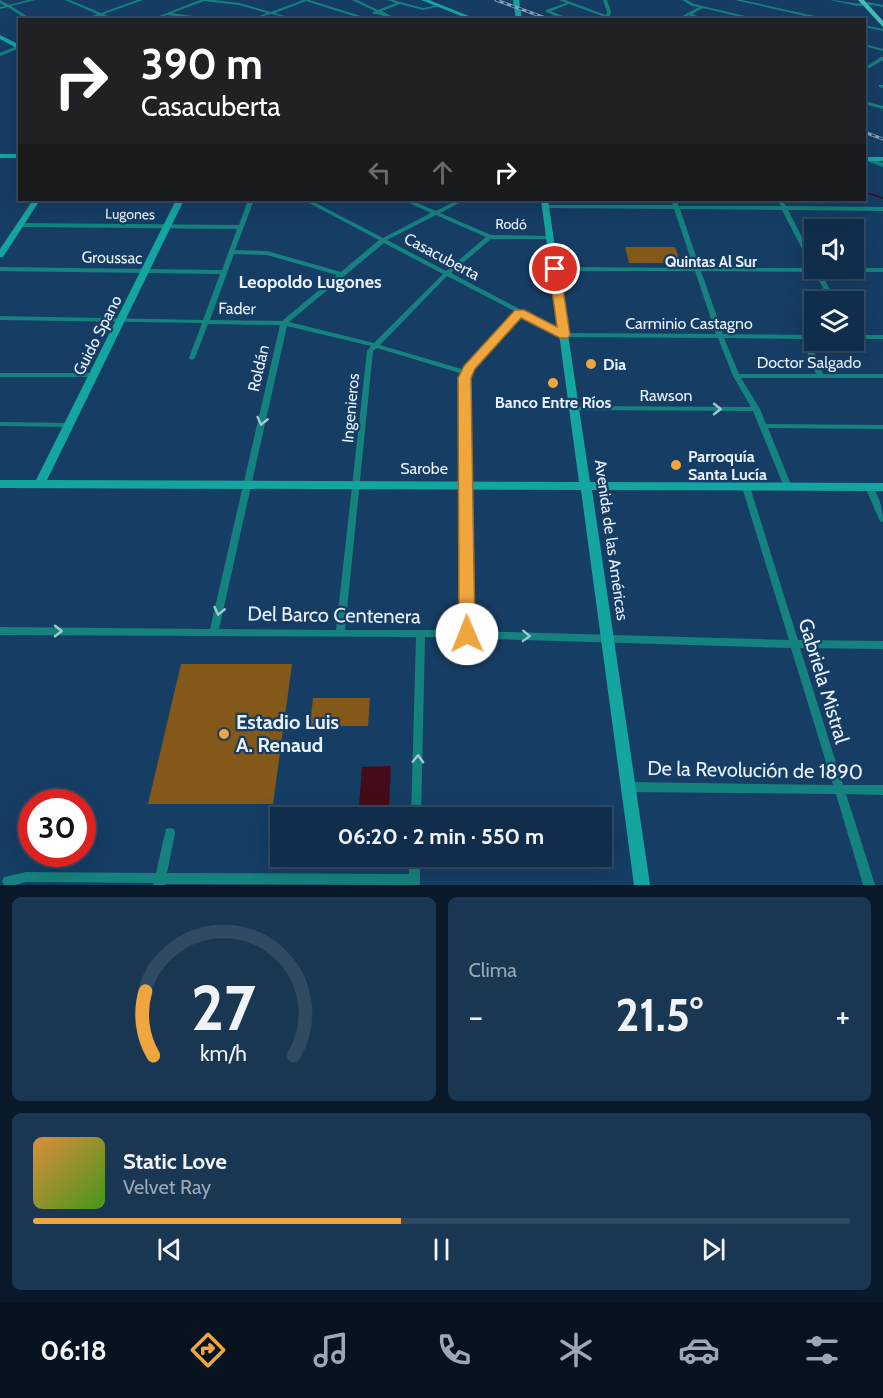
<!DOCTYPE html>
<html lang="es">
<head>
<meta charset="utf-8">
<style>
  :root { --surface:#102e4b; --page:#193652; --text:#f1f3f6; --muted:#9ca8b5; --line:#304a63; --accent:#f0a63e }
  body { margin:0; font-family:Cabin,sans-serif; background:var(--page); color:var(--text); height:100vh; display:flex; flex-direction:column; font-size:22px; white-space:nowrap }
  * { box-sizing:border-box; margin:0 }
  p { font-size:20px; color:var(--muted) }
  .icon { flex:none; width:33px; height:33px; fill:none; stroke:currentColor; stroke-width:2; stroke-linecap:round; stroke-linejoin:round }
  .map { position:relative; height:885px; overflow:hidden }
  .panel { display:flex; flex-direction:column; gap:12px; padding:12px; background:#091929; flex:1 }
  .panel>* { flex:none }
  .top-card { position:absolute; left:18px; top:18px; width:848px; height:183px; border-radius:0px; box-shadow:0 6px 24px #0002,0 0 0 2px var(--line); background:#202124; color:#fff; overflow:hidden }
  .controls { position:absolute; left:804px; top:219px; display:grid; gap:12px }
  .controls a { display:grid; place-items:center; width:60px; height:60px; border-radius:0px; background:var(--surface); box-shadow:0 6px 24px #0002,0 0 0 2px var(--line); font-size:30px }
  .speed { position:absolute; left:18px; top:789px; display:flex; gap:12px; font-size:30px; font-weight:700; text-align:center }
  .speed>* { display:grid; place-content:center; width:78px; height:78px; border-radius:50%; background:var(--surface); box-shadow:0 6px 24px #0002,0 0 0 2px var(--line); line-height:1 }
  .speed .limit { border:9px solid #d22; background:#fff; color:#111 }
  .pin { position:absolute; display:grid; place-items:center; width:51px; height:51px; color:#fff; margin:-26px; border:3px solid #fff; border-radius:50%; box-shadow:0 2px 6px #0007 }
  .me { position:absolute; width:66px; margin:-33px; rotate:359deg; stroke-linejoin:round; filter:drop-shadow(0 0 4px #0008) }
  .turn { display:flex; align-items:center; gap:21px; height:126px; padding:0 24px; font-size:27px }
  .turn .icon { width:78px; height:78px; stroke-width:2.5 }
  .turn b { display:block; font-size:42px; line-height:51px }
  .lanes { display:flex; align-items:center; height:57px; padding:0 24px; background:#0003; justify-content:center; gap:30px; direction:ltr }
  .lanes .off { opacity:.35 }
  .big { font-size:45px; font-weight:800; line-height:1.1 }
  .panel .tile { flex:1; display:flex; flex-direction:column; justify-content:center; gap:9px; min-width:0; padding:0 21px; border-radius:9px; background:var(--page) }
  .panel .dial { align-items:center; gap:0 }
  .dial svg { height:156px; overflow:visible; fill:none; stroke:var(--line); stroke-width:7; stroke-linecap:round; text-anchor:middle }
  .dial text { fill:var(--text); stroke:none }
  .song { display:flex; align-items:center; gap:18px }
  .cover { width:72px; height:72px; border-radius:9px; background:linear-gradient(135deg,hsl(30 70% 55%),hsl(100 70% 35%)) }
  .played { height:6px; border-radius:3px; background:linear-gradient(90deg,var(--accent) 45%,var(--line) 45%) }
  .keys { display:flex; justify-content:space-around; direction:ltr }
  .heat { display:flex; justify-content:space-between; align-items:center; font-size:33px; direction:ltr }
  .panel .tiles { flex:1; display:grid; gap:12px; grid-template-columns:1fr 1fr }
  .tile:last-child { grid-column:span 2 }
  .trip { position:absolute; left:270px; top:807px; width:342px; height:60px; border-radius:0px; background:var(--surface); box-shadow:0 6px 24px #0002,0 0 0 2px var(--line); font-weight:800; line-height:60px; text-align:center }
  .tabs { display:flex; height:96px; justify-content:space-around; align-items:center; background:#06121e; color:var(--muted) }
  .tabs .icon { width:42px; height:42px }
  .tabs .selected { color:var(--accent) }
  .tabs b { font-size:27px; color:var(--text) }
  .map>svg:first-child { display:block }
</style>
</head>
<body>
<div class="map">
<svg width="883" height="885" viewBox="0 0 883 885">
  <rect width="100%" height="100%" fill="#163d64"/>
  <g fill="#835819">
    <polygon points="625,247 675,247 681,263 629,263"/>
    <polygon points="181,664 292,664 273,804 148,804"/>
    <polygon points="313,698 370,698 368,726 310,726"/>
  </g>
  <polygon fill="#440c19" points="391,766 389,806 359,806 362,767"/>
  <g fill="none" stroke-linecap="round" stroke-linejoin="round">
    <polyline stroke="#440c19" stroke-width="1.5" points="864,192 883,198"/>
    <g fill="#15827f" fill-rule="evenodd">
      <polygon points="0,0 9,5 28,0 35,0 11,6 33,20 27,20 8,7 0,9 0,7 5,6 0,3"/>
      <polygon points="65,0 70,0 101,13 137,0 143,0 104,14 116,20 109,20 101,16 90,20 83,20 97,14"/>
      <path d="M200 0H214L239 3 271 12 303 0H309L374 20H366L306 1 275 13 297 20C288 20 277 14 271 14 264 15 258 20 250 20L267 13 239 5 204 1 172 13 219 20H203L167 15 156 20H149Z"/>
      <path d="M352 0H357L378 10 396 3 387 0H393L423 8 439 5 441 6 423 10 400 4 382 11 399 20C389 20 382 13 373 14V12L375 11Z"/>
      <polygon points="559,0 565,0 606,15 607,12 603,0 607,0 611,12 610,16 620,20 613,20 569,4 551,11 572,20 565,20 546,12 546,10 566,3"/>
      <polygon points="682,0 687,0 694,4 762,20 753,20 703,8 692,14 710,20 702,20 689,15 681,20 675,20 699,7 692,6"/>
      <polygon points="735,0 742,0 833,20 823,20"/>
      <path d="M830 0C843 0 856 6 867 2L883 5V7L872 5 857 6Z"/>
      <polygon points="864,25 883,29 883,31 864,27"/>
      <polygon points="864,44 883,49 883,51 864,46"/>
      <polygon points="17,46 19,46 20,48 0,56 0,53"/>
      <polygon points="881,57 883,57 883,60 864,71 864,68"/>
      <polygon points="879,85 883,85 883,88 879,87"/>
      <polygon points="864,101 883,106 883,109 864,104"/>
      <polygon points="864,156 883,163 883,167 864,160"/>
      <path d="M248 200H254L235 250 267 251 341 272 379 240 305 201V200H310L383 238 431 213 405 201V200H410L436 211 458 200H463V201L440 213 491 235 552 236V238L550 239H491L451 273 565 333 716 334 695 271H555L552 269 555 267 694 268 674 209 546 208 544 207V205H673L671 200H676L679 206H781L777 200H782L786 206 883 207V211L788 210 814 261V268H883V272H821L836 302H830L815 272 701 271 723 334 814 335V339H809L823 374H883V378H741L760 409 766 424 883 425V429L768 428 792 487 791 489 788 490 784 487 753 411 575 410 571 408 575 406 751 407 733 376 718 338 564 337 521 315 472 369 468 378 472 631 789 640 742 487 746 484 750 487 798 640 883 641V649L800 648 843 785H883V795L846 794 875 885H863L836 794 627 792 623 790 622 787 623 784 627 782 833 785 791 648 425 637 421 818H411L416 637 0 635V627L210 629 280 325 208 324 195 358 192 360 189 358 202 323 0 320V316L203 320 220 274 0 271V267L222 270 237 229 20 227 17 225 20 223 239 225ZM680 209 782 210 811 266 813 268H700ZM436 215 486 237 446 271 387 240ZM384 243 443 274 374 343 289 322ZM234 254 267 255 337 275 282 321 210 320ZM447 276 516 312 467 367 465 370 380 345ZM287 326 371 346 367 351 336 630 219 629ZM724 338 802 339 816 374H739ZM377 348 463 374 462 378V630H345L373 351Z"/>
      <rect x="854" y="335" width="29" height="4"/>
      <polygon points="0,373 93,373 96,375 93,377 0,377"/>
      <polygon points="0,422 70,423 74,425 70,427 0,426"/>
      <path d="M869 484C879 492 883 510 883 522L880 521 879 519 865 487Z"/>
      <polygon points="170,828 174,829 175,833 167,873 409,874 409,856 420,856 420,884 419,885 165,884 165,885 153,885 154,883 26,882 15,885 4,885 2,881 4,877 26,872 156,873 165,833 166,829"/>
    </g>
    <g fill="#15a5a1" fill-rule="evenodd">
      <polygon points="421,0 429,0 479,20 471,20"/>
      <polygon points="513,0 519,0 522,20 516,20"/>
      <polygon points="0,35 20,45 20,50 0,39"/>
      <rect x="0" y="154" width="20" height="4"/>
      <rect x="864" y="157" width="19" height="4"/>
      <polygon points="33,200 40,200 3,257 0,257 0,249"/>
      <polygon points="176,200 184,200 47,480 579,482 541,200 548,200 590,482 883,483 883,491 592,490 650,885 634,885 581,490 0,488 0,480 36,480"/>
    </g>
    <polygon fill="#49bbb7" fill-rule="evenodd" points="858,0 864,0 883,21 883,27"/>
    <defs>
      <g id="rail">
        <polyline points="496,0 551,20"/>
        <polyline points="864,132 883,139"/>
      </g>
    </defs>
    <use href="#rail" stroke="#8ba1b8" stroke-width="3"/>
    <use href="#rail" stroke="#163d64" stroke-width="1.5" stroke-dasharray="4" stroke-linecap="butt"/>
  </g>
  <defs><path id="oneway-chevron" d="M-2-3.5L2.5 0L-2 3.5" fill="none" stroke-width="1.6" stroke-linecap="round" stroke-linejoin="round" transform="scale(1.5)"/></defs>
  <g stroke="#9ecad0">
    <use href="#oneway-chevron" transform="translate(717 409)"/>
    <use href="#oneway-chevron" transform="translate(262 421) rotate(103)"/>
    <use href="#oneway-chevron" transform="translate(219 611) rotate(103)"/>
    <use href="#oneway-chevron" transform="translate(58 631)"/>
    <use href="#oneway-chevron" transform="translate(526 636) rotate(2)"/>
    <use href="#oneway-chevron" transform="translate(418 759) rotate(-88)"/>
  </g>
  <polygon fill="#f0a63e" stroke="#9c6c28" stroke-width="1.5" points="555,265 560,269 570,335 568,338 560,338 521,318 475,369 471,378 475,634 473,639 467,641 461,639 459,634 458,378 464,366 515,310 524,310 557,327 549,269"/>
  <g fill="#f0a63e" stroke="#163d64" stroke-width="2">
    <circle cx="591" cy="364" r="6"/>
    <circle cx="553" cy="383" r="6"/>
    <circle cx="676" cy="465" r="6"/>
    <circle cx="224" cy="734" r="6"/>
  </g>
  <g text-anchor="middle" stroke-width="4.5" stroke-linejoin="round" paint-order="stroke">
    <g font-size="14" fill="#e8f1fb" stroke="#163d64">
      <text transform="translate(130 214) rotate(1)" y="5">Lugones</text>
      <text transform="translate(511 224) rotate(1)" y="5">Rodó</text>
    </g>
    <g font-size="15" font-weight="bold" fill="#e8f1fb" stroke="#163d64">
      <text x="711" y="267">Quintas Al Sur</text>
    </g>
    <g font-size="16" fill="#e8f1fb" stroke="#163d64">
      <text transform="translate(442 256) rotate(28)" y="6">Casacuberta</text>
      <text transform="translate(112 257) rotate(1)" y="6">Groussac</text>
      <text transform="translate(237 308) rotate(1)" y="6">Fader</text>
      <text x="689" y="329">Carminio Castagno</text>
      <text transform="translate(97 335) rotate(-63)" y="6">Guido Spano</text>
      <text x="809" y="368">Doctor Salgado</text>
      <text transform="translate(258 368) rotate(-77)" y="6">Roldán</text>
      <text x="666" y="401">Rawson</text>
      <text transform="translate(350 408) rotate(-85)" y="6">Ingenieros</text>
      <text x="424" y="474">Sarobe</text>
      <text transform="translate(612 540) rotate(82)" y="6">Avenida de las Américas</text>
    </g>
    <g font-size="16" font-weight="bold" fill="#e8f1fb" stroke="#163d64" text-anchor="start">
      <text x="603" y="370">Dia</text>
      <text x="553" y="408" text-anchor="middle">Banco Entre Ríos</text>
      <text x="688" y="462">Parroquía<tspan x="688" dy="18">Santa Lucía</tspan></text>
    </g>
    <g font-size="18" font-weight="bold" fill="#e8f1fb" stroke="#163d64">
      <text x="310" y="288">Leopoldo Lugones</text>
    </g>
    <g font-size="20" fill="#e8f1fb" stroke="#163d64">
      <text transform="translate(334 615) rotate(1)" y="7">Del Barco Centenera</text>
      <text transform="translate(824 681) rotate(73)" y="7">Gabriela Mistral</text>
      <text transform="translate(755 770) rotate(1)" y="7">De la Revolución de 1890</text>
    </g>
    <g font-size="20" font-weight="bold" fill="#e8f1fb" stroke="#163d64" text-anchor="start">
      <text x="236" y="729">Estadio Luis<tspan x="236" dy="23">A. Renaud</tspan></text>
    </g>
  </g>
</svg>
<div class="controls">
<a><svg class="icon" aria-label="sound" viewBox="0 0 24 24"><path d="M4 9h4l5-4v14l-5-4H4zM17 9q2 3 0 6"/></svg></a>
<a><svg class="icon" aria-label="layers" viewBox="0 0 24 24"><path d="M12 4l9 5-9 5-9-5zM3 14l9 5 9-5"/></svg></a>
</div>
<div class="speed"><div class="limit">30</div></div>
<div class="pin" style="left:555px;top:269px;background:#d93025"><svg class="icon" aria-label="arrive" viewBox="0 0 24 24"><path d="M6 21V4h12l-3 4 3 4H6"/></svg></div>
<svg class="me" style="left:467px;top:634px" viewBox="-20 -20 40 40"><circle r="19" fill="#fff"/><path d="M0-13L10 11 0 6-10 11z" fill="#f0a63e"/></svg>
<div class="trip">06:20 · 2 min · 550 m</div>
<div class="top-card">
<div class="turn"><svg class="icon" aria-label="right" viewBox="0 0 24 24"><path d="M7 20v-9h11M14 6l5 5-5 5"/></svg><div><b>390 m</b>Casacuberta</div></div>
<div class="lanes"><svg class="icon off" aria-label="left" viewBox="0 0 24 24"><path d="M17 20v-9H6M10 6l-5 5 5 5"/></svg><svg class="icon off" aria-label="ahead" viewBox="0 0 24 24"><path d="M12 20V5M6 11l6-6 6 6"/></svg><svg class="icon" aria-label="right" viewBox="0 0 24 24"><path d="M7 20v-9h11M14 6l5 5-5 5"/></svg></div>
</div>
</div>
<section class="panel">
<div class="tiles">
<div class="tile dial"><svg viewBox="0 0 100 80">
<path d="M14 69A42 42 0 1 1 86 69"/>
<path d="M14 69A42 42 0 0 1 10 36" stroke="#f0a63e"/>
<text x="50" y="56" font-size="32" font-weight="700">27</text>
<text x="50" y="72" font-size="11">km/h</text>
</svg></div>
<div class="tile"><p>Clima</p>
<div class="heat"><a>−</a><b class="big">21.5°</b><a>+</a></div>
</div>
<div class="tile">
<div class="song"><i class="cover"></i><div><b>Static Love</b><p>Velvet Ray</p></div></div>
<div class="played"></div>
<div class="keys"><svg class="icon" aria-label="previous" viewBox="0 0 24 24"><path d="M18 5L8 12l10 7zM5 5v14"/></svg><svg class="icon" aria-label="pause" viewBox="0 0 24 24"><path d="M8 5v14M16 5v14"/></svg><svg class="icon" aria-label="next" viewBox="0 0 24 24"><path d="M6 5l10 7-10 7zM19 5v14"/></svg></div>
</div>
</div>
</section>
<nav class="tabs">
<b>06:18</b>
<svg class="icon selected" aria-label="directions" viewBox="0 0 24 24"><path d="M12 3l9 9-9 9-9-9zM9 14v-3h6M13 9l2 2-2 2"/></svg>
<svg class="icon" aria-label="music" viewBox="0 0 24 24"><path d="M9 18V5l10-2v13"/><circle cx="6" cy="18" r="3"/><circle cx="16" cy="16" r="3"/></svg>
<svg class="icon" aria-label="phone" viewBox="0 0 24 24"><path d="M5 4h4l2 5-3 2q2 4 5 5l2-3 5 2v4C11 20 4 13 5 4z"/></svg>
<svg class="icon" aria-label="climate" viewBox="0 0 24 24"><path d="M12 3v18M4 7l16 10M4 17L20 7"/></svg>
<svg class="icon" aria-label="car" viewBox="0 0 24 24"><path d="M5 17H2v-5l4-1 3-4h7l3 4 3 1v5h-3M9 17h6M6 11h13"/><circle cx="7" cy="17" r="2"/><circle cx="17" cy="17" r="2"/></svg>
<svg class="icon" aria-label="filters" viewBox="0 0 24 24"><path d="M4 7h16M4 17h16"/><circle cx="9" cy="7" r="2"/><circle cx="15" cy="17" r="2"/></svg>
</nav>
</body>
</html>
